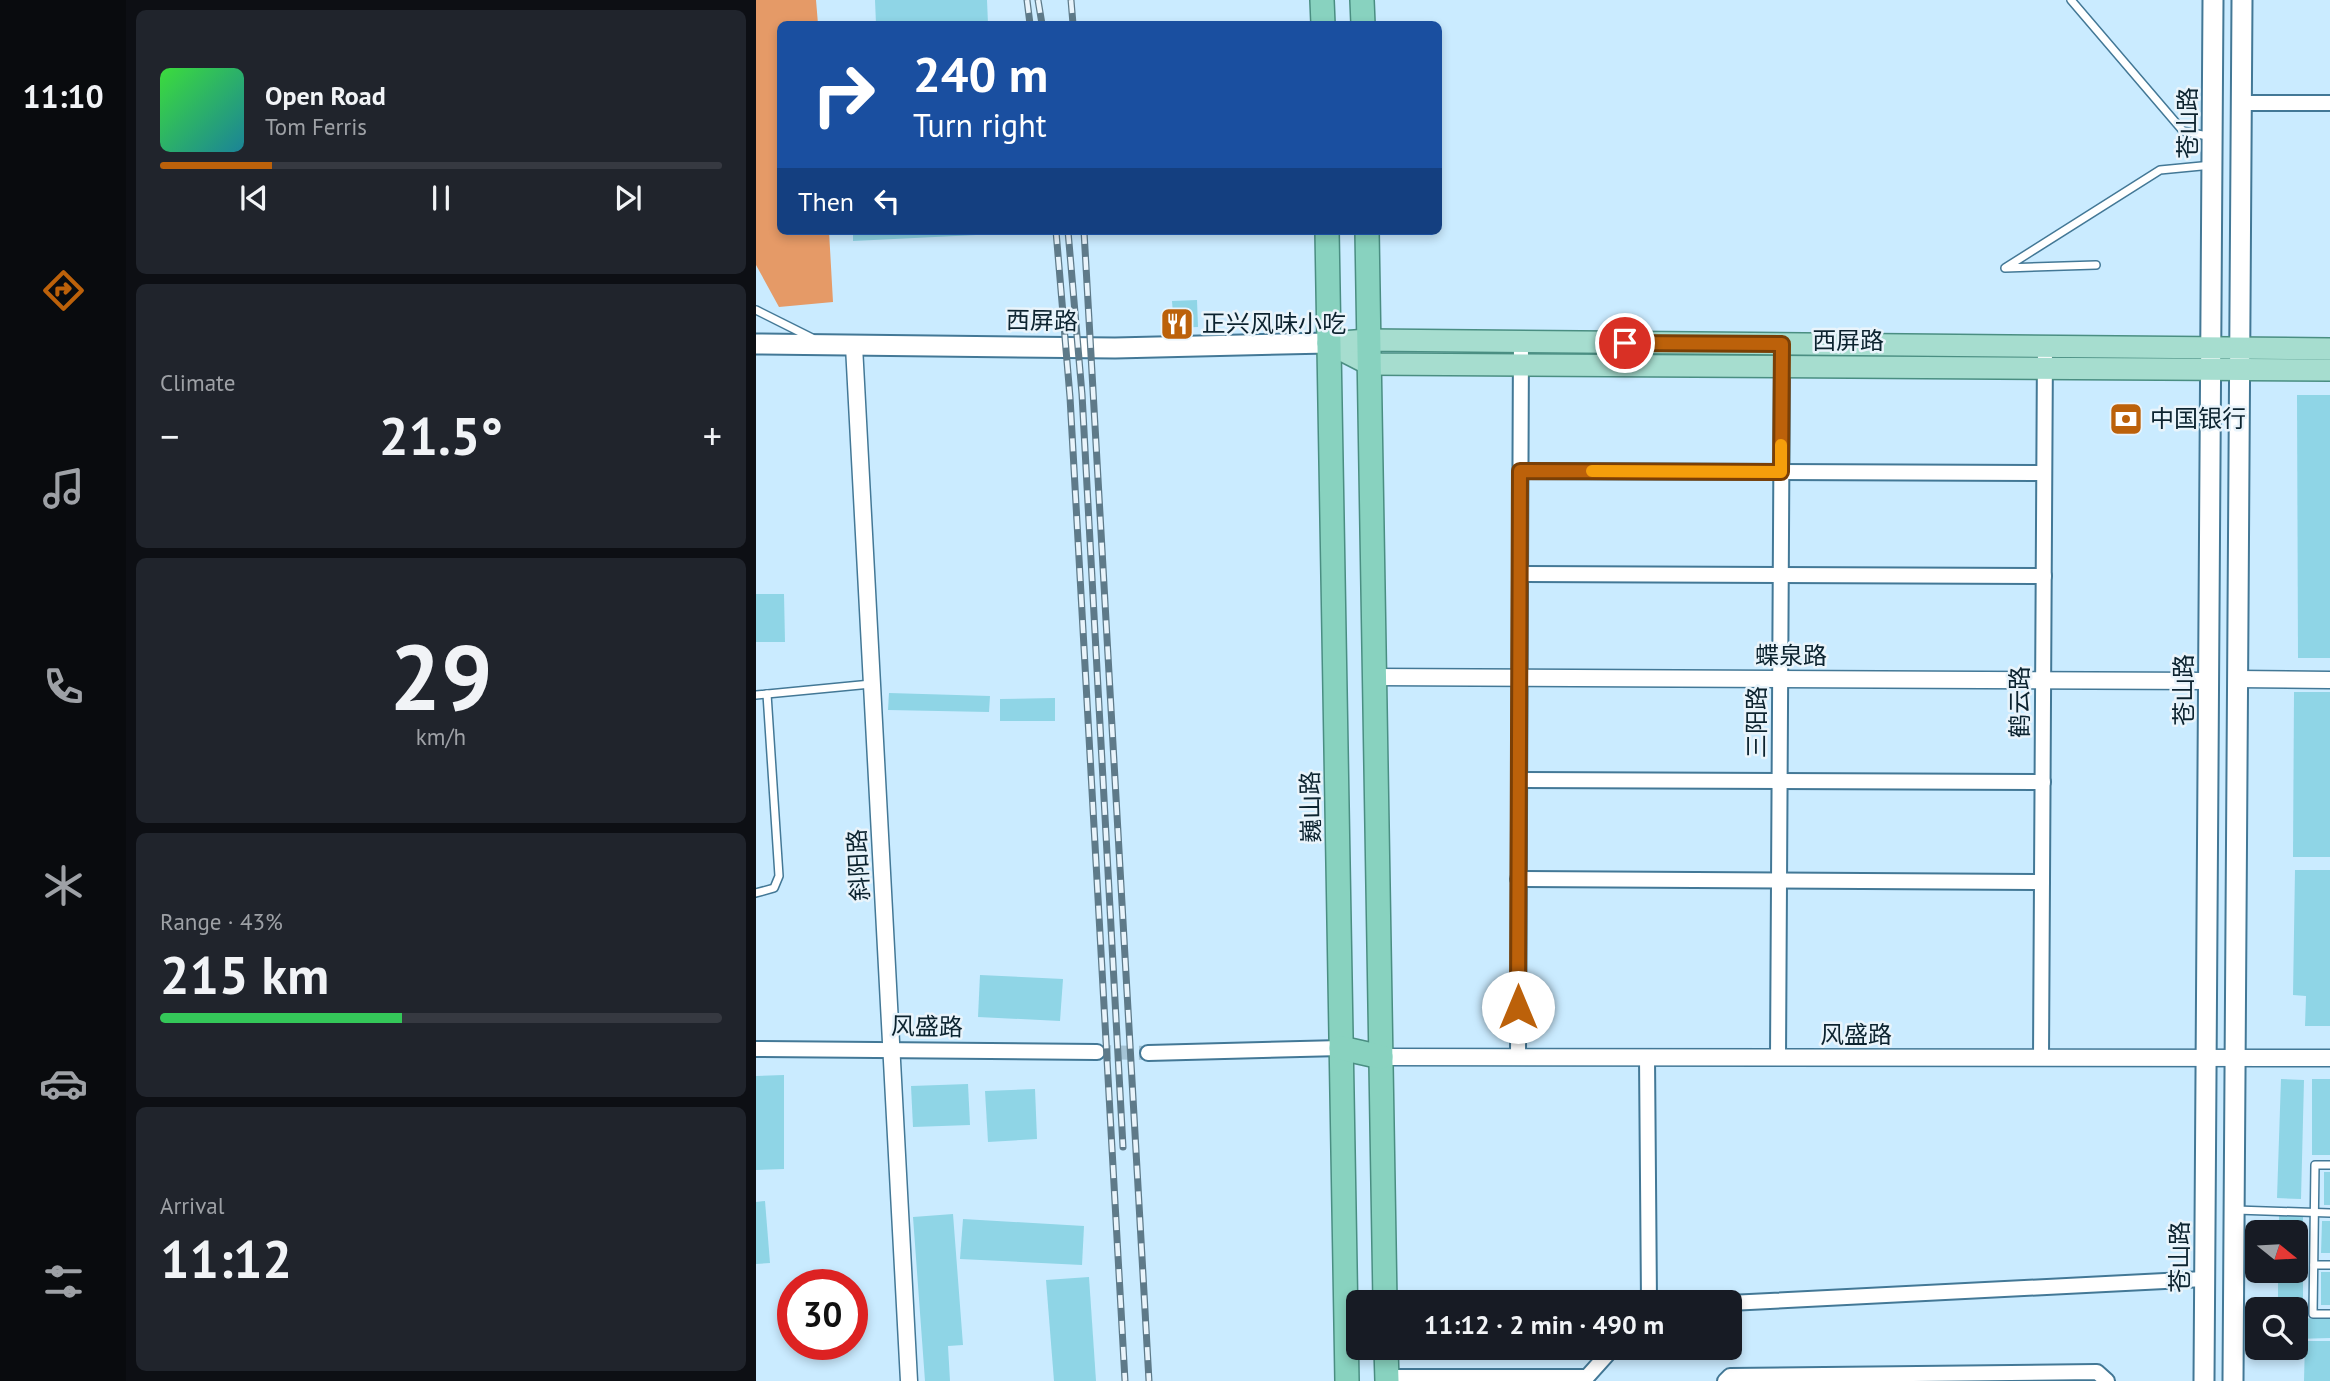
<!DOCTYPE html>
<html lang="en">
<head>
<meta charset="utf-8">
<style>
  :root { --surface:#171b24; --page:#20242c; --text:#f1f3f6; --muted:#9ea1a6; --line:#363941; --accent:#bc610a }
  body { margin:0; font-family:"PT Sans","Noto Sans SC",sans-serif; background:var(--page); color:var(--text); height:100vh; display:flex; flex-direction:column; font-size:26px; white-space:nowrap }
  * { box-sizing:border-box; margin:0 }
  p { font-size:23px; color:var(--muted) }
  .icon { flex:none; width:38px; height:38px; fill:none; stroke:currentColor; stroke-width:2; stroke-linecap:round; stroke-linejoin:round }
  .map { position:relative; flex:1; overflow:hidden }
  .side { display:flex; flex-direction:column; gap:10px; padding:10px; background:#0d0f14; width:630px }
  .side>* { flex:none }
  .hud { position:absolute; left:21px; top:21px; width:665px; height:214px; border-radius:10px; box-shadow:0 4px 10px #0003; background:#1a4fa0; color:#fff; overflow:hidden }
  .needle { width:46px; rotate:108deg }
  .buttons { position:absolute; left:1489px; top:1220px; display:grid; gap:14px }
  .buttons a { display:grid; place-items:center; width:63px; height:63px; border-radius:10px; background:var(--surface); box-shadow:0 4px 10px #0003; font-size:35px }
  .speed { position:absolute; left:21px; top:1269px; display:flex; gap:14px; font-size:35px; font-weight:700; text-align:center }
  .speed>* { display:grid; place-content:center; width:91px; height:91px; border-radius:50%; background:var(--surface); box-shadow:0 4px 10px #0003; line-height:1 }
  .speed .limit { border:10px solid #d22; background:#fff; color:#111 }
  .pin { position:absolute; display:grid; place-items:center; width:60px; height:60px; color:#fff; margin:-30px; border:4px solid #fff; border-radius:50%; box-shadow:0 2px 7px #0007 }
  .me { position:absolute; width:77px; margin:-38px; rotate:0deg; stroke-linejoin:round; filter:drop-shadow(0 0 5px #0008) }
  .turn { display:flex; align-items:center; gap:24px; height:147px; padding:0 21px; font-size:32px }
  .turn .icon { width:91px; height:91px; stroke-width:2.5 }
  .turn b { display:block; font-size:49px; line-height:60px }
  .then { display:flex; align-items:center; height:66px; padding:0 21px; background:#0003; gap:14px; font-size:26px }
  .big { font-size:52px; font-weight:600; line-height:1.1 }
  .side .tile { flex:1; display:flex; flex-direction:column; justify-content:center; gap:10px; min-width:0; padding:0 24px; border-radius:10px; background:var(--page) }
  .side .dial { align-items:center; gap:0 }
  .dial b { font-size:91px; line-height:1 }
  .song { display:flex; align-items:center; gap:21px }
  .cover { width:84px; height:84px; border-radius:10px; background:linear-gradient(135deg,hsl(120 70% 55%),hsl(190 70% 35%)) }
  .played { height:7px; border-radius:4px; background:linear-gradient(90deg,var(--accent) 20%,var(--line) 20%) }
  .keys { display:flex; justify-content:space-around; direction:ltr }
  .heat { display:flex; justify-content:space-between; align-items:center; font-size:38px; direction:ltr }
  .charge { height:10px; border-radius:5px; background:linear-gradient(90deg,#34c759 43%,var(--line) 0) }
  .trip { position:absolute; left:590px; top:1290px; width:396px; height:70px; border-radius:10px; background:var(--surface); box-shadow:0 4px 10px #0003; font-weight:600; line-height:70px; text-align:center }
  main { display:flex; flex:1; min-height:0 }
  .menu { display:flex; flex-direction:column; width:126px; justify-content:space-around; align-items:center; background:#090b0e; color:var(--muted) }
  .menu .icon { width:49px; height:49px }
  .menu .selected { color:var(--accent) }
  .menu b { font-size:32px; color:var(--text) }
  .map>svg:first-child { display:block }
</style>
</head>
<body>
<main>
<nav class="menu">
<b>11:10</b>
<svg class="icon selected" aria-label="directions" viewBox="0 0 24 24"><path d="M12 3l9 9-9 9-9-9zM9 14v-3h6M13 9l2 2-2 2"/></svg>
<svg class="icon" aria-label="music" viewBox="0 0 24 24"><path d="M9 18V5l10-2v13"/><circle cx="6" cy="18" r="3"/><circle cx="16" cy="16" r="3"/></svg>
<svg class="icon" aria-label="phone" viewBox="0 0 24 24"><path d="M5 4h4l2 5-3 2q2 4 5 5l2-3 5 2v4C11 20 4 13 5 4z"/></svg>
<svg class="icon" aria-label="climate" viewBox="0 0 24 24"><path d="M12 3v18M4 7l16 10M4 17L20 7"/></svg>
<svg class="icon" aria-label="car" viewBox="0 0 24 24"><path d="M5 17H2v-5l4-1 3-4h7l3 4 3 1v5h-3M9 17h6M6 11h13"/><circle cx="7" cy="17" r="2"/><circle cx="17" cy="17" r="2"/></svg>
<svg class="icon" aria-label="filters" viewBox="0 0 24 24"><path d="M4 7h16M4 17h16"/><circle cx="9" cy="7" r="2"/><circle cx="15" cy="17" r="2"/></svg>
</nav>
<section class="side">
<div class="tile">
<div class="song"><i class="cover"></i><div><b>Open Road</b><p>Tom Ferris</p></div></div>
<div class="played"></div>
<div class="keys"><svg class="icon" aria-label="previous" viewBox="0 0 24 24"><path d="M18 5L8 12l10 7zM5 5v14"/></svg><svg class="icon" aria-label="pause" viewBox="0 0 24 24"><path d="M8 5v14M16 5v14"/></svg><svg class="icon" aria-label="next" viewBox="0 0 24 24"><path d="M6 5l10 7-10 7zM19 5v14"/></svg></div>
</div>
<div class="tile"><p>Climate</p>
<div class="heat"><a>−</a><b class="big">21.5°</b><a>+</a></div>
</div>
<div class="tile dial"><b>29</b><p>km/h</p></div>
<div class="tile"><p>Range · 43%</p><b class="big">215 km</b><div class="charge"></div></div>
<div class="tile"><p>Arrival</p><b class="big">11:12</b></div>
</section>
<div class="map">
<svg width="1574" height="1381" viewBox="0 0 1574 1381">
  <rect width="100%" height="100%" fill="#caebff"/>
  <polygon fill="#e59a67" points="0,0 60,0 62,24 24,24 24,231 73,231 77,302 23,307 0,265"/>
  <g fill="#8fd5e6">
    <polygon points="119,0 231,0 232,24 120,24"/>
    <polygon points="97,231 261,231 261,233 97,241"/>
    <polygon points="441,300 442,327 418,328 416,301"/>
    <polygon points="1541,395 1574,395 1574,658 1542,658"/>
    <polygon points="0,594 28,594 29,642 0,642"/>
    <polygon points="1538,692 1574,692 1574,857 1537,857"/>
    <polygon points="133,693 234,696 233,712 132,710"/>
    <polygon points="299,698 299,721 244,721 244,699"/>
    <polygon points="1539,870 1574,870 1574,1026 1549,1026 1550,996 1537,995"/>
    <polygon points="224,975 307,979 304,1021 222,1017"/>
    <polygon points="28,1075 28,1169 0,1170 0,1076"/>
    <polygon points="1525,1079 1548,1080 1545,1199 1521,1198"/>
    <rect x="1556" y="1079" width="18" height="76"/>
    <polygon points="212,1084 214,1125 157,1127 155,1086"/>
    <polygon points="279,1089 281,1139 232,1142 229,1091"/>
    <rect x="1568" y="1172" width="6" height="33"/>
    <polygon points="9,1201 14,1263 0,1264 0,1202"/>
    <polygon points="197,1214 207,1345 192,1346 194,1381 169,1381 157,1217"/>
    <polygon points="1523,1215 1547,1215 1547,1318 1574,1319 1574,1338 1540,1339 1540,1309 1522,1309 1522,1270 1540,1270 1540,1232 1523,1232"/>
    <polygon points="207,1219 328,1226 326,1265 204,1259"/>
    <polygon points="1566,1221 1574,1221 1574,1253 1565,1253"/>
    <rect x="1565" y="1272" width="9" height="33"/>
    <polygon points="333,1277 340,1381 298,1381 290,1280"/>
    <polygon points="1549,1341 1574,1341 1574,1381 1548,1381"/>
  </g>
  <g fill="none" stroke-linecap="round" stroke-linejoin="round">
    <polyline stroke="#a4c3d5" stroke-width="14" stroke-dasharray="14 7" stroke-linecap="butt" points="341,1052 392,1053"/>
    <defs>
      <g id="service">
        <polyline points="1315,0 1427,131 1456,137"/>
        <polyline points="1340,265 1249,268 1404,170 1456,165"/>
        <polyline points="0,310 56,338"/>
        <polyline points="0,695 115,684"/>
        <polyline points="0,893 18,888 23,876 11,694"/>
        <polyline points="1574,1165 1559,1165 1557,1314 1574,1314"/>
        <polyline points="1480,1210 1574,1213"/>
        <polyline points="1558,1265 1574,1265"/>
      </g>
      <g id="minor">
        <polyline points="1485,103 1574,103"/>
        <polyline points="764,471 1288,473"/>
        <polyline points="764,574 1288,576"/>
        <polyline points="763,780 1287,782"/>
        <polyline points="762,879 1286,882"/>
        <polyline points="0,1049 341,1052"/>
        <polyline points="392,1053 585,1048"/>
        <polyline points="762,1057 765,342"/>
        <polyline points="891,1057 893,1302"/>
        <polyline points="1022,1058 1026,359"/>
        <polyline points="1285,1058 1289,347"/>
        <polyline points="973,1303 1448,1279"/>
        <polyline points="631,1377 831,1377 857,1348"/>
        <polyline points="969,1381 974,1376 1341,1372 1351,1381"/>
      </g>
      <g id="tertiary">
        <polyline points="98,346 153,1381"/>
        <polyline points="618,677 1452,681"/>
        <polyline points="1481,679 1574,680"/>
        <polyline points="625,1057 1574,1058"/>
      </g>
      <g id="secondary">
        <polyline points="0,344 359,348 572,343"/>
        <polyline points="1448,1381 1457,0"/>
        <polyline points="1477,1381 1486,0"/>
      </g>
      <g id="primary">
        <polyline points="572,343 613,364 1574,370"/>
        <polyline points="572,343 612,340 1574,349"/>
      </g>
      <g id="trunk">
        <polyline points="566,0 567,24"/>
        <polyline points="606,0 607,24"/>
        <polyline points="571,231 591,1381"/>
        <polyline points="611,231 629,1302"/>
        <polyline points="585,1048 625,1057"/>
        <polyline points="630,1348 631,1381"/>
      </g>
    </defs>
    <use href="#service" stroke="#437896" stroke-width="10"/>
    <use href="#minor" stroke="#437896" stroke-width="18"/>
    <use href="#tertiary" stroke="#437896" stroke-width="19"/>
    <use href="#secondary" stroke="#437896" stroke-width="23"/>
    <use href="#primary" stroke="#4a8e82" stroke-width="24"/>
    <use href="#trunk" stroke="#4a8e82" stroke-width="26"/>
    <use href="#service" stroke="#fff" stroke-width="7"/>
    <use href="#minor" stroke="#fff" stroke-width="14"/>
    <use href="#tertiary" stroke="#fff" stroke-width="16"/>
    <use href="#secondary" stroke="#fff" stroke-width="19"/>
    <use href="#primary" stroke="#a6ddcf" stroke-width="21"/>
    <use href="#trunk" stroke="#88d2bf" stroke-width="23"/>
    <defs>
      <g id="rail">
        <polyline points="271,0 274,24"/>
        <polyline points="282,0 286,24"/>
        <polyline points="315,0 317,24"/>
        <polyline points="300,231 314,397 369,1381"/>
        <polyline points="312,231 326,394 367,1147"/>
        <polyline points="328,231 393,1381"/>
      </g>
    </defs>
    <use href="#rail" stroke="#5e7a89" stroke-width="7"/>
    <use href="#rail" stroke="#e9f4fb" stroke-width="4.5" stroke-dasharray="13" stroke-linecap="butt"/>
  </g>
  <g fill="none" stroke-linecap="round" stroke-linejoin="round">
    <defs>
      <polyline id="route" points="762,1007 764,471 1025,472 1026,344 869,343"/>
    </defs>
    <use href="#route" stroke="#7a3f06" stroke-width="18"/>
    <use href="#route" stroke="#bc610a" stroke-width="12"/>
    <polyline stroke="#f59e0b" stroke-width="12" points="836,471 1025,472 1025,445"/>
  </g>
  <defs>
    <symbol id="restaurant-square" viewBox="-11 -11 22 22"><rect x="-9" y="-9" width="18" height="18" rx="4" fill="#bc610a" stroke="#e9f4fb"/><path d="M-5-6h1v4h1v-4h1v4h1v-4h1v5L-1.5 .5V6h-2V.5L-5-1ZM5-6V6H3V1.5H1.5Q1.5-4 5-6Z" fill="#fff"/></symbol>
    <symbol id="bank-square" viewBox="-11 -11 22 22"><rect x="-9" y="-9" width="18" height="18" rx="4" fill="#bc610a" stroke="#e9f4fb"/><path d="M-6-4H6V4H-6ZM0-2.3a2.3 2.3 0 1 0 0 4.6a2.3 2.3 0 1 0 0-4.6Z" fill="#fff"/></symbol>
  </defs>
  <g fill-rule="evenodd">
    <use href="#restaurant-square" x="402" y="305" width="38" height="38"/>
    <use href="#bank-square" x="1351" y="400" width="38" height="38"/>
  </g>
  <g text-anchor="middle" stroke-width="5" stroke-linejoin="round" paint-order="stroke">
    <g font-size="24" fill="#0c232f" stroke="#e9f4fb">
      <text transform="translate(1432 123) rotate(-90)" y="8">苍山路</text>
      <text transform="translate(286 321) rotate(1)" y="8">西屏路</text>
      <text x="1092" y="349">西屏路</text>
      <text x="1035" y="664">蝶泉路</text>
      <text transform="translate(1428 690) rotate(-90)" y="8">苍山路</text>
      <text transform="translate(1264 702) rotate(-90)" y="8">鹤云路</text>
      <text transform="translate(1001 722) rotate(-90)" y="8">三阳路</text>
      <text transform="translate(555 807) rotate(-91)" y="8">巍山路</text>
      <text transform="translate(103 865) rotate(-93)" y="8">斜阳路</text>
      <text transform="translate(171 1027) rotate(1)" y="8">风盛路</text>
      <text x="1100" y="1043">风盛路</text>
      <text transform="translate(1424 1257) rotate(-90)" y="8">苍山路</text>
    </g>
    <g font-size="24" fill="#0c232f" stroke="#e9f4fb" text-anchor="start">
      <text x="446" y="332">正兴风味小吃</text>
      <text x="1394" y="427">中国银行</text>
    </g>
  </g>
</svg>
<div class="buttons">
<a><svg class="needle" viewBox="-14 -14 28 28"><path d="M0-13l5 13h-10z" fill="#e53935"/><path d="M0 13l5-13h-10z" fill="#9ea1a6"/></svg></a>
<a><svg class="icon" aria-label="search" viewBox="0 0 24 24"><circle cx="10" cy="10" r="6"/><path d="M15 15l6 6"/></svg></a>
</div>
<div class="speed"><div class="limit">30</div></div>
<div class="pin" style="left:869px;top:343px;background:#d93025"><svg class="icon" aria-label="arrive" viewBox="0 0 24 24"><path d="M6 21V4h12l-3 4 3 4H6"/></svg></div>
<svg class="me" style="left:762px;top:1007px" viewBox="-20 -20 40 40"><circle r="19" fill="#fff"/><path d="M0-13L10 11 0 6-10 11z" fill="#bc610a"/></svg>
<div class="trip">11:12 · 2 min · 490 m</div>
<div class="hud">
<div class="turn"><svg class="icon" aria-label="right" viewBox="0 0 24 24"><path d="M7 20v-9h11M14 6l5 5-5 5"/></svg><div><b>240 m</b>Turn right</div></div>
<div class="then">Then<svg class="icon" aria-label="left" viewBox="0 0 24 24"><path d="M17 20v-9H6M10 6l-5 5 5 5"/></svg></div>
</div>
</div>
</main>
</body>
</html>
